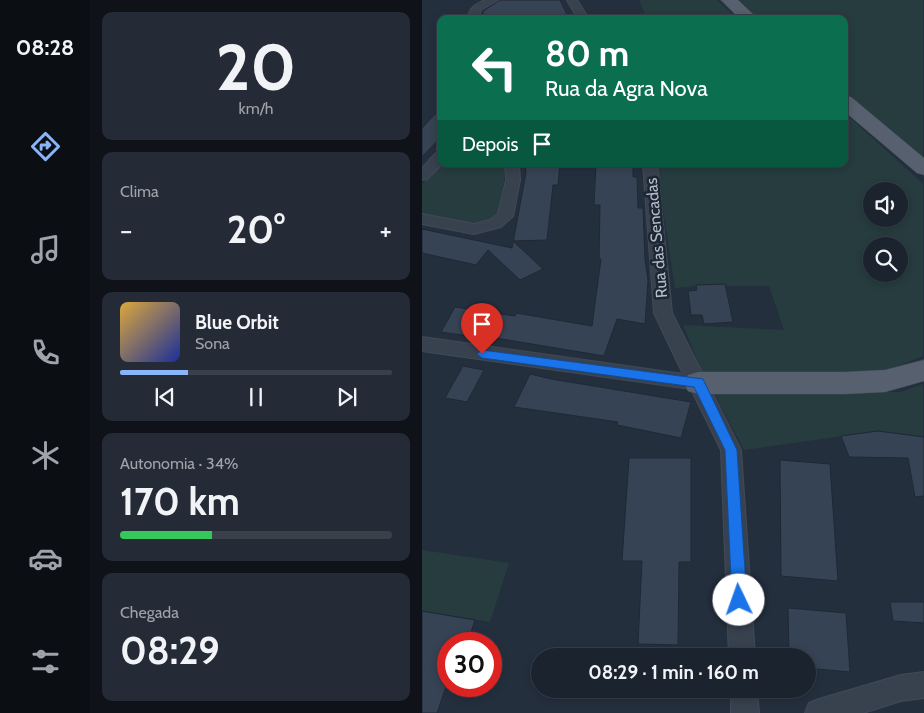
<!DOCTYPE html>
<html lang="pt">
<head>
<meta charset="utf-8">
<style>
  :root { --surface:#1b232e; --page:#242b36; --text:#f1f3f6; --muted:#a0a4aa; --line:#39404a; --accent:#8ab4f8 }
  body { margin:0; font-family:Cabin,sans-serif; background:var(--page); color:var(--text); height:100vh; display:flex; flex-direction:column; font-size:19px; white-space:nowrap }
  * { box-sizing:border-box; margin:0 }
  p { font-size:16px; color:var(--muted) }
  .icon { flex:none; width:28px; height:28px; fill:none; stroke:currentColor; stroke-width:2; stroke-linecap:round; stroke-linejoin:round }
  .map { position:relative; flex:1; overflow:hidden }
  .details { display:flex; flex-direction:column; gap:12px; padding:12px; background:#0f1319; width:332px }
  .details>* { flex:none }
  .top-card { position:absolute; left:15px; top:15px; width:411px; height:152px; border-radius:10px; box-shadow:0 2px 8px #0003,0 0 0 1px var(--line); background:#0b6e4f; color:#fff; overflow:hidden }
  .fabs { position:absolute; left:441px; top:182px; display:grid; gap:10px }
  .fabs a { display:grid; place-items:center; width:45px; height:45px; border-radius:50%; background:var(--surface); box-shadow:0 2px 8px #0003,0 0 0 1px var(--line); font-size:25px }
  .speed { position:absolute; left:15px; top:632px; display:flex; gap:10px; font-size:25px; font-weight:700; text-align:center }
  .speed>* { display:grid; place-content:center; width:65px; height:65px; border-radius:50%; background:var(--surface); box-shadow:0 2px 8px #0003,0 0 0 1px var(--line); line-height:1 }
  .speed .limit { border:8px solid #d22; background:#fff; color:#111 }
  .pin { position:absolute; display:grid; place-items:center; width:42px; height:42px; color:#fff; margin:-51px -21px; border-radius:50% 50% 50% 0; rotate:-45deg; box-shadow:0 0 5px #0007 }
  .pin .icon { rotate:45deg }
  .me { position:absolute; width:55px; margin:-28px; rotate:357deg; stroke-linejoin:round; filter:drop-shadow(0 0 4px #0008) }
  .turn { display:flex; align-items:center; gap:18px; height:105px; padding:0 25px; font-size:22px }
  .turn .icon { width:65px; height:65px; stroke-width:2.5 }
  .turn b { display:block; font-size:35px; line-height:42px }
  .then { display:flex; align-items:center; height:48px; padding:0 25px; background:#0003; gap:10px; font-size:19px }
  .big { font-size:38px; font-weight:700; line-height:1.1 }
  .details .card { flex:1; display:flex; flex-direction:column; justify-content:center; gap:8px; min-width:0; padding:0 18px; border-radius:10px; background:var(--page) }
  .details .dial { align-items:center; gap:0 }
  .dial b { font-size:65px; line-height:1 }
  .song { display:flex; align-items:center; gap:15px }
  .cover { width:60px; height:60px; border-radius:8px; background:linear-gradient(135deg,hsl(40 70% 55%),hsl(230 70% 35%)) }
  .played { height:5px; border-radius:2px; background:linear-gradient(90deg,var(--accent) 25%,var(--line) 25%) }
  .keys { display:flex; justify-content:space-around; direction:ltr }
  .heat { display:flex; justify-content:space-between; align-items:center; font-size:28px; direction:ltr }
  .charge { height:8px; border-radius:4px; background:linear-gradient(90deg,#34c759 34%,var(--line) 0) }
  .trip { position:absolute; left:109px; top:648px; width:285px; height:50px; border-radius:25px; background:var(--surface); box-shadow:0 2px 8px #0003,0 0 0 1px var(--line); font-weight:700; line-height:50px; text-align:center }
  main { display:flex; flex:1; min-height:0 }
  .menu { display:flex; flex-direction:column; width:90px; justify-content:space-around; align-items:center; background:#0b0e12; color:var(--muted) }
  .menu .icon { width:35px; height:35px }
  .menu .selected { color:var(--accent) }
  .menu b { font-size:22px; color:var(--text) }
  .map>svg:first-child { display:block }
</style>
</head>
<body>
<main>
<nav class="menu">
<b>08:28</b>
<svg class="icon selected" aria-label="directions" viewBox="0 0 24 24"><path d="M12 3l9 9-9 9-9-9zM9 14v-3h6M13 9l2 2-2 2"/></svg>
<svg class="icon" aria-label="music" viewBox="0 0 24 24"><path d="M9 18V5l10-2v13"/><circle cx="6" cy="18" r="3"/><circle cx="16" cy="16" r="3"/></svg>
<svg class="icon" aria-label="phone" viewBox="0 0 24 24"><path d="M5 4h4l2 5-3 2q2 4 5 5l2-3 5 2v4C11 20 4 13 5 4z"/></svg>
<svg class="icon" aria-label="climate" viewBox="0 0 24 24"><path d="M12 3v18M4 7l16 10M4 17L20 7"/></svg>
<svg class="icon" aria-label="car" viewBox="0 0 24 24"><path d="M5 17H2v-5l4-1 3-4h7l3 4 3 1v5h-3M9 17h6M6 11h13"/><circle cx="7" cy="17" r="2"/><circle cx="17" cy="17" r="2"/></svg>
<svg class="icon" aria-label="filters" viewBox="0 0 24 24"><path d="M4 7h16M4 17h16"/><circle cx="9" cy="7" r="2"/><circle cx="15" cy="17" r="2"/></svg>
</nav>
<section class="details">
<div class="card dial"><b>20</b><p>km/h</p></div>
<div class="card"><p>Clima</p>
<div class="heat"><a>−</a><b class="big">20°</b><a>+</a></div>
</div>
<div class="card">
<div class="song"><i class="cover"></i><div><b>Blue Orbit</b><p>Sona</p></div></div>
<div class="played"></div>
<div class="keys"><svg class="icon" aria-label="previous" viewBox="0 0 24 24"><path d="M18 5L8 12l10 7zM5 5v14"/></svg><svg class="icon" aria-label="pause" viewBox="0 0 24 24"><path d="M8 5v14M16 5v14"/></svg><svg class="icon" aria-label="next" viewBox="0 0 24 24"><path d="M6 5l10 7-10 7zM19 5v14"/></svg></div>
</div>
<div class="card"><p>Autonomia · 34%</p><b class="big">170 km</b><div class="charge"></div></div>
<div class="card"><p>Chegada</p><b class="big">08:29</b></div>
</section>
<div class="map">
<svg width="502" height="713" viewBox="0 0 502 713">
  <rect width="100%" height="100%" fill="#242f3e"/>
  <g fill="#263c3f" fill-rule="evenodd">
    <polygon points="217,0 295,0 316,19 225,19"/>
    <polygon points="313,0 501,0 501,158 423,92 422,19 335,19"/>
    <path d="M423 113 501 184V356L461 372 281 374 261 325 362 330 347 286H304L303 284 253 288 234 164H422ZM450 191H478V219H450ZM450 246H478V274H450Z"/>
    <path d="M19 162V164H83L82 181 76 213C58 232 22 218 0 214V184Z"/>
    <polygon points="501,384 501,437 456,431 322,450 290,389 478,392"/>
    <polygon points="0,550 87,563 68,622 0,611"/>
  </g>
  <g fill="#364354" stroke="#1f2835">
    <polygon points="78,0 138,0 147,19 61,19 61,11"/>
    <polygon points="19,108 19,137 0,157 0,128"/>
    <polygon points="103,164 138,164 136,185 131,185 125,240 91,241 121,269 98,280 66,250 54,265 0,253 0,229 90,248 104,173"/>
    <polygon points="174,164 211,164 211,177 215,177 216,208 221,208 223,259 226,281 223,324 195,319 182,356 62,336 60,338 19,332 33,307 93,316 94,313 170,326 179,259 177,259 178,205 172,205"/>
    <polygon points="303,284 311,322 282,324 280,315 269,315 266,291 275,290 274,285"/>
    <polygon points="41,366 62,370 45,402 23,398"/>
    <polygon points="108,374 129,379 269,402 259,438 195,425 196,422 92,407"/>
    <polygon points="456,431 502,437 502,496 493,497 486,458 427,457 419,436"/>
    <polygon points="207,458 269,458 269,562 257,562 256,645 216,644 220,561 200,561"/>
    <polygon points="358,460 408,464 416,581 359,576"/>
    <polygon points="468,602 502,602 502,623 471,621"/>
    <polygon points="366,608 424,613 428,672 385,668 385,656 367,656"/>
    <polygon points="0,611 53,620 45,644 26,644 26,681 15,713 0,713"/>
  </g>
  <g fill="none" stroke-linecap="round" stroke-linejoin="round">
    <defs>
      <g id="minor">
        <path d="M63 0H76L59 10 56 19H46C46 8 54 4 63 0Z"/>
        <polygon points="145,0 155,0 167,19 156,19"/>
        <polygon points="19,152 20,164 5,179 0,180 0,168 14,153"/>
        <polygon points="83,164 97,164 98,180 91,216 79,227 52,234 0,224 0,214 52,224 68,220 76,214 84,180"/>
        <polygon points="221,164 235,164 250,313 319,450 333,656 307,656 299,450 269,389 0,351 0,337 261,374 232,313"/>
        <polygon points="502,672 502,698 479,701 441,713 383,713 387,703 397,699 479,675"/>
        <polygon points="309,689 335,689 337,713 309,713"/>
      </g>
      <g id="primary">
        <polygon points="299,0 316,0 336,19 318,19"/>
        <polygon points="422,96 429,97 502,158 502,175 495,173 422,111"/>
        <polygon points="502,360 502,381 463,392 423,394 276,394 266,391 262,383 266,375 276,372 423,372 463,370"/>
      </g>
    </defs>
    <use href="#minor" stroke="#414a57" stroke-width="2"/>
    <use href="#primary" stroke="#414a57" stroke-width="1"/>
    <use href="#minor" fill="#38414e" fill-rule="evenodd"/>
    <use href="#primary" fill="#56606e" fill-rule="evenodd"/>
  </g>
  <polygon fill="#1a73e8" stroke="#114b97" points="60,350 281,379 315,450 325,600 322,605 317,607 312,605 310,600 303,450 272,387 60,358 55,354"/>
  <g text-anchor="middle" stroke-width="5" stroke-linejoin="round" paint-order="stroke">
    <g font-size="16" fill="#b4bcc9" stroke="#1d2633">
      <text transform="translate(234 238) rotate(-95)" y="6">Rua das Sencadas</text>
    </g>
  </g>
</svg>
<div class="fabs">
<a><svg class="icon" aria-label="sound" viewBox="0 0 24 24"><path d="M4 9h4l5-4v14l-5-4H4zM17 9q2 3 0 6"/></svg></a>
<a><svg class="icon" aria-label="search" viewBox="0 0 24 24"><circle cx="10" cy="10" r="6"/><path d="M15 15l6 6"/></svg></a>
</div>
<div class="speed"><div class="limit">30</div></div>
<div class="pin" style="left:60px;top:354px;background:#d93025"><svg class="icon" aria-label="arrive" viewBox="0 0 24 24"><path d="M6 21V4h12l-3 4 3 4H6"/></svg></div>
<svg class="me" style="left:317px;top:600px" viewBox="-20 -20 40 40"><circle r="19" fill="#fff"/><path d="M0-13L10 11 0 6-10 11z" fill="#1a73e8"/></svg>
<div class="trip">08:29 · 1 min · 160 m</div>
<div class="top-card">
<div class="turn"><svg class="icon" aria-label="left" viewBox="0 0 24 24"><path d="M17 20v-9H6M10 6l-5 5 5 5"/></svg><div><b>80 m</b>Rua da Agra Nova</div></div>
<div class="then">Depois<svg class="icon" aria-label="arrive" viewBox="0 0 24 24"><path d="M6 21V4h12l-3 4 3 4H6"/></svg></div>
</div>
</div>
</main>
</body>
</html>
